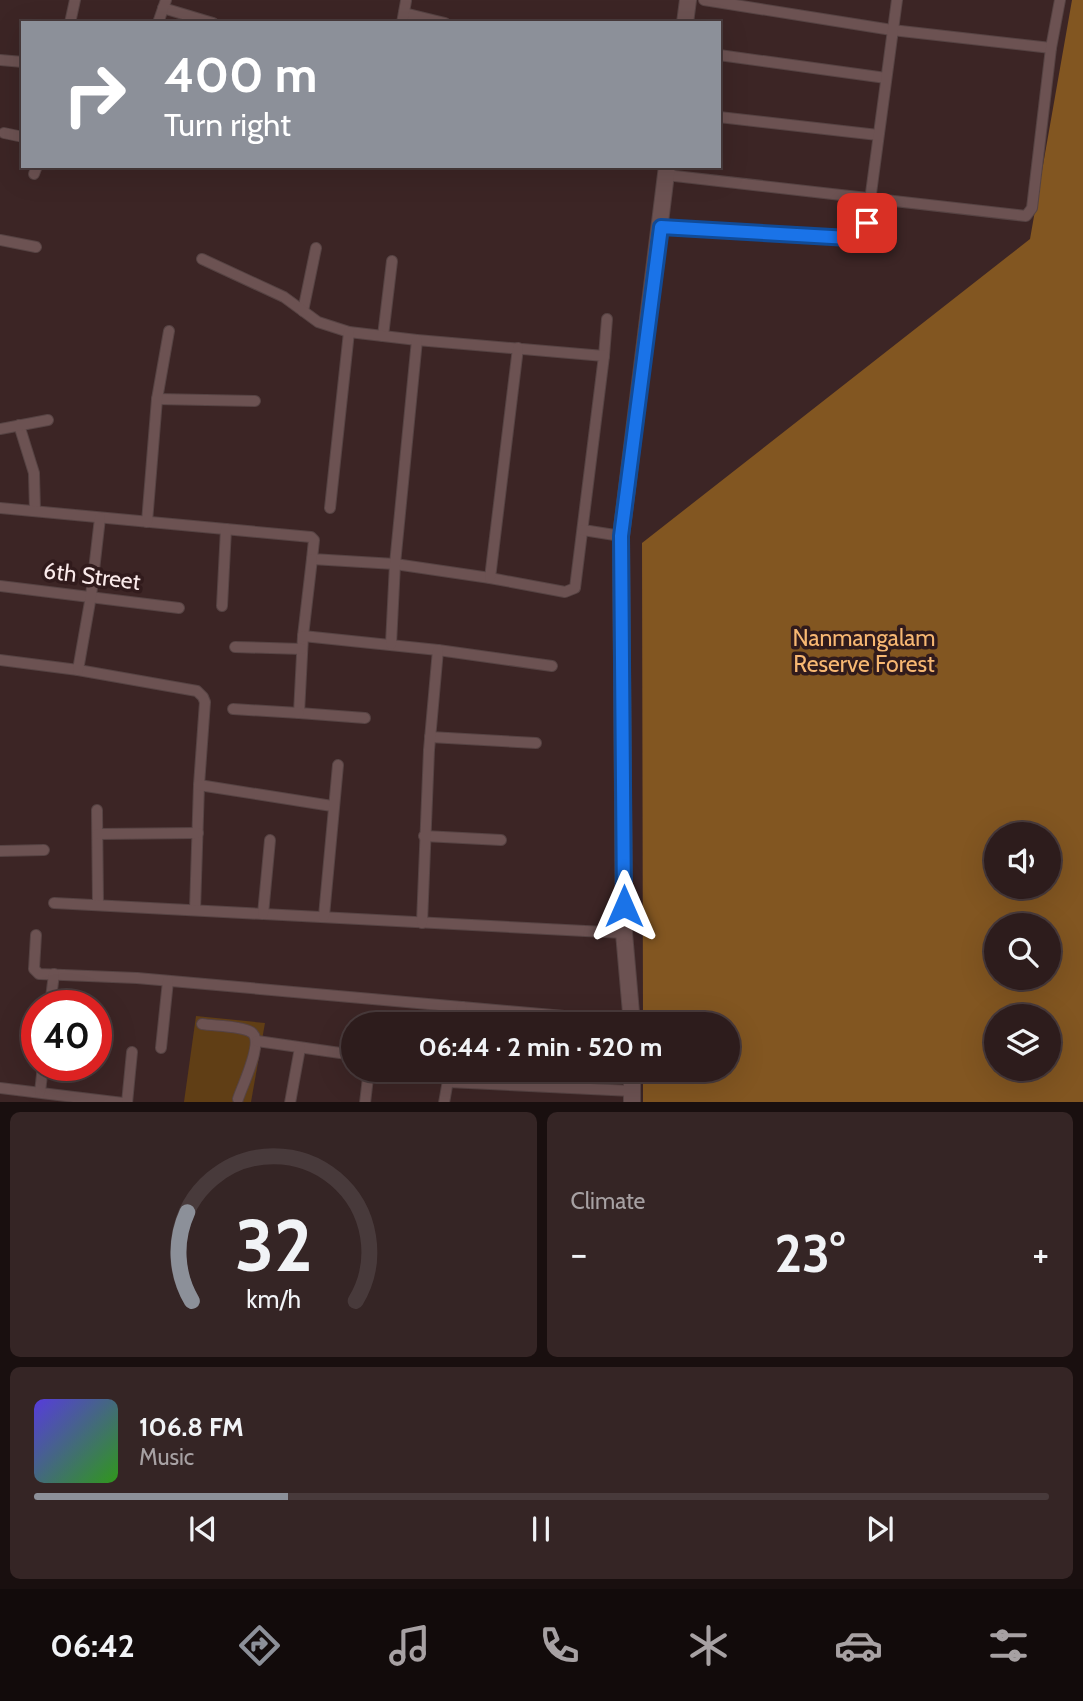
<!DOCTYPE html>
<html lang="en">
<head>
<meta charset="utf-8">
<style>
  :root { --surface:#2d1c1c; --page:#352525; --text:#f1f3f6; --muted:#a7a1a3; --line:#483a3b; --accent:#8c9099 }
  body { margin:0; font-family:Cabin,sans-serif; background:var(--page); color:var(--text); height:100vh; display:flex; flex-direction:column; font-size:26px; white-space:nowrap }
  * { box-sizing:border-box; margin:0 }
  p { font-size:23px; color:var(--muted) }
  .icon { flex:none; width:38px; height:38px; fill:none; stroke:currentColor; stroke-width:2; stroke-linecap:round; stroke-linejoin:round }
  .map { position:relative; height:1102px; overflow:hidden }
  .side { display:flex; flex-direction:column; gap:10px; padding:10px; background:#190f0f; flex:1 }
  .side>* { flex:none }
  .guide { position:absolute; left:21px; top:21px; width:700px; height:147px; border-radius:0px; box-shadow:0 7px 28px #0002,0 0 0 2px var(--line); background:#8c9099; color:#fff; overflow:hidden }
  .fabs { position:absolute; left:984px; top:822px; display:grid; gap:14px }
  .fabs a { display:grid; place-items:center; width:77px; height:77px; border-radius:50%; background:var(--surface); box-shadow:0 7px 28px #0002,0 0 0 2px var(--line); font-size:35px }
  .speed { position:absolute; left:21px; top:990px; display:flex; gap:14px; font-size:35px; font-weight:700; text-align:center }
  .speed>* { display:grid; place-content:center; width:91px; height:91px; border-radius:50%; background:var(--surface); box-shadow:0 7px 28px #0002,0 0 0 2px var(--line); line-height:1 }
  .speed .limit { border:10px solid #d22; background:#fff; color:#111 }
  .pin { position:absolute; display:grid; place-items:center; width:60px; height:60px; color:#fff; margin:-30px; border-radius:14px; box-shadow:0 4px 10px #0006 }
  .me { position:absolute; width:77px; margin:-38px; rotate:0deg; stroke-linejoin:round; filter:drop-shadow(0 0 5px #0008) }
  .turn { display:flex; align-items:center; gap:24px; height:147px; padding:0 28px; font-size:32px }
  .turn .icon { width:91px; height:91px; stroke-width:2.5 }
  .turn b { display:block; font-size:49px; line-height:60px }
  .big { font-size:52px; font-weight:700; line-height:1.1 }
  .side .widget { flex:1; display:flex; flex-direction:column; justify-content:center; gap:10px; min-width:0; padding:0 24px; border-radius:10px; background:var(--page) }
  .side .dial { align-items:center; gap:0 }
  .dial svg { height:182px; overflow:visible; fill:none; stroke:var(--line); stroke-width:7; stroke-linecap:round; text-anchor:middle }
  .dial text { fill:var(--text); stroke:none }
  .song { display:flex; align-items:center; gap:21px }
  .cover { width:84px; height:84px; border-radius:10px; background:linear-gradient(135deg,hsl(250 70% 55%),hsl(110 70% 35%)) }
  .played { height:7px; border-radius:4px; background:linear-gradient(90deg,var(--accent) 25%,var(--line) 25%) }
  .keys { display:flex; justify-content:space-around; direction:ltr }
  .heat { display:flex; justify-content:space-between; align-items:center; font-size:38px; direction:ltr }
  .side .tiles { flex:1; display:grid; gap:10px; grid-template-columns:1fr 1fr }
  .widget:last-child { grid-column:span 2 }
  .trip { position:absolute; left:341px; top:1012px; width:399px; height:70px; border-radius:35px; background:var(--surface); box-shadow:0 7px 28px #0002,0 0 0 2px var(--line); font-weight:700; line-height:70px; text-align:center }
  .menu { display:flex; height:112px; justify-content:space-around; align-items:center; background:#120b0b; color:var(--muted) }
  .menu .icon { width:49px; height:49px }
  .menu .selected { color:var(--accent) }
  .menu b { font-size:32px; color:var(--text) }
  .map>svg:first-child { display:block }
</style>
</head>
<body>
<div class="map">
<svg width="1083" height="1103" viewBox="0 0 1083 1103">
  <rect width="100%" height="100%" fill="#3c2525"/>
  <polygon fill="#603e15" points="196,1016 265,1023 251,1102 184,1102"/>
  <path fill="#825621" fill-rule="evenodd" d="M1072 0H1083V1102H643V1069H728V1024H643L642 543 1030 239ZM996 835H1048V887H996ZM996 926H1048V978H996ZM996 1017H1048V1069H996Z"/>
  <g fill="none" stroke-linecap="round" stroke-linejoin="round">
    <defs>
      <g id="street">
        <polyline points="704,0 892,30 1051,48"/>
        <polyline points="163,8 213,23"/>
        <polyline points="404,13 445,23"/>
        <polyline points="70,23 75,0"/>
        <polyline points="158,23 166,0"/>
        <polyline points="402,23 406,1"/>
        <polyline points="719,55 886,78"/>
        <polyline points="0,60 23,62"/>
        <polyline points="719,117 878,135"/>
        <polyline points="4,133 23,137"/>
        <polyline points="34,174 37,166"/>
        <polyline points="666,175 1026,216 1032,208 1051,48 1060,0"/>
        <polyline points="661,227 849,238 864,230 867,223 897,0"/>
        <polyline points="0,240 36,247"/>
        <polyline points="303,311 316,248"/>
        <polyline points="383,336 392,261"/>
        <polyline points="604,356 607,319"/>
        <polyline points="157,399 255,401"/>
        <polyline points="19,425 34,473 35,511"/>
        <polyline points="0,429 48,420"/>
        <polyline points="0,508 311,537 314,540 312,559 395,564 490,578 565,592 575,588 604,356 417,340 349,332 318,322 284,297 202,259"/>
        <polyline points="330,508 349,332"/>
        <polyline points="147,522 157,399 169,331"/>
        <polyline points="583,530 621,536"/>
        <polyline points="312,559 303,636 299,713 365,718"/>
        <polyline points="490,578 518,348"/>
        <polyline points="0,586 179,608"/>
        <polyline points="222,606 226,529"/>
        <polyline points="303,636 438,650 552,666"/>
        <polyline points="391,644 395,564 417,340"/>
        <polyline points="235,647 302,649"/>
        <polyline points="0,660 78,670 197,691 203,697 205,702 199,785 195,910"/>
        <polyline points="78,670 91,596 100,518"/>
        <polyline points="233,709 299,713"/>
        <polyline points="430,737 536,743"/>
        <polyline points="199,785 332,806"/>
        <polyline points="97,810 98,905"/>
        <polyline points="98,834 198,833"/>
        <polyline points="424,836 501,840"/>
        <polyline points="0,851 44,850"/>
        <polyline points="54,903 624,933"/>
        <polyline points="263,914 270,840"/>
        <polyline points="324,916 338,765"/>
        <polyline points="422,923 429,750 438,650"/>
        <polyline points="36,935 34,969 39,974 137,978 632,1022"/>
        <polyline points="50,1006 54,974"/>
        <path d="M202 1024C214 1026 242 1026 251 1032 265 1040 242 1086 238 1099"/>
        <polyline points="459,1024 462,1007"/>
        <polyline points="257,1041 354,1055"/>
        <polyline points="161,1048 168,981"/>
        <polyline points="448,1082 632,1091"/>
        <polyline points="0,1088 123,1103"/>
        <polyline points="40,1092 43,1066"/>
        <polyline points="127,1103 132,1052"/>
        <polyline points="290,1103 300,1048"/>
        <polyline points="365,1103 369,1069"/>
        <polyline points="444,1103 450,1069"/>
      </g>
      <g id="secondary">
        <polyline points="685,23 688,0"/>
        <polyline points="632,1024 624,933 621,536 667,166"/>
        <polyline points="632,1103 632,1069"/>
      </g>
    </defs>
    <use href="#street" stroke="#564343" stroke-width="12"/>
    <use href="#secondary" stroke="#564343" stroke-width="18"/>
    <use href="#street" stroke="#6c5252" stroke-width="10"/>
    <use href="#secondary" stroke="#6c5252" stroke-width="16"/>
  </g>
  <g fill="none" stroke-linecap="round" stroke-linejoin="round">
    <defs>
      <polyline id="route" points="624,906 621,536 661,227 849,238 864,230 867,223"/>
    </defs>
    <use href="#route" stroke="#114b97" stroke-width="18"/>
    <use href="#route" stroke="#1a73e8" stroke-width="12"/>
  </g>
  <g text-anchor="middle" stroke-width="7" stroke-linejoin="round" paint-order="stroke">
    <g font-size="23" fill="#faeaea" stroke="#311b1c">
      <text transform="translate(92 576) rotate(7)" y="8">6th Street</text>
    </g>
    <g font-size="23" fill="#f7b772" stroke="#311b1c">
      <text x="864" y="646">Nanmangalam<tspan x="864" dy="26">Reserve Forest</tspan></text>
    </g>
  </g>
</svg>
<div class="fabs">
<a><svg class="icon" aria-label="sound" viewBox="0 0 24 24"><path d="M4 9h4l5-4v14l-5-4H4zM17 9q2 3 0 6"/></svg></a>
<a><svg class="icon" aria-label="search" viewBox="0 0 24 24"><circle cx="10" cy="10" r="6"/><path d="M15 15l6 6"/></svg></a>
<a><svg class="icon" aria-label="layers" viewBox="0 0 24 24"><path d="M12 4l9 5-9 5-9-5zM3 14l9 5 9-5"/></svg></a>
</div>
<div class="speed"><div class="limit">40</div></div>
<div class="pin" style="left:867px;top:223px;background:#d93025"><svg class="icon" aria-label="arrive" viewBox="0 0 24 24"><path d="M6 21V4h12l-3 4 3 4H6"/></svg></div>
<svg class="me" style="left:624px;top:906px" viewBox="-20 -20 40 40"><path d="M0-17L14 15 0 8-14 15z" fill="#1a73e8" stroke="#fff" stroke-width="4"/></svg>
<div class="trip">06:44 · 2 min · 520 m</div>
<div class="guide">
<div class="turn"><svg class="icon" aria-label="right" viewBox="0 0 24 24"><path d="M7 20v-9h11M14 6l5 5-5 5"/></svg><div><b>400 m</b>Turn right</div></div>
</div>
</div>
<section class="side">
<div class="tiles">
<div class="widget dial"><svg viewBox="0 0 100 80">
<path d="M14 69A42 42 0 1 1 86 69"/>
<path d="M14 69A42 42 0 0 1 12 30" stroke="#8c9099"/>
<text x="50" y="56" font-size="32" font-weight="700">32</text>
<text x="50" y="72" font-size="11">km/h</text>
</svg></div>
<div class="widget"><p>Climate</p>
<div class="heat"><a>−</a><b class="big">23°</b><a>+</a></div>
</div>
<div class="widget">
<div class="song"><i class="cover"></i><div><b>106.8 FM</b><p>Music</p></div></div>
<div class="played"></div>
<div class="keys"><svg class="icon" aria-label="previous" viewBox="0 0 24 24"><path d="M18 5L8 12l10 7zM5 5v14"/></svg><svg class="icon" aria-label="pause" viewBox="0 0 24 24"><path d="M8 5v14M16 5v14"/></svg><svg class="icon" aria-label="next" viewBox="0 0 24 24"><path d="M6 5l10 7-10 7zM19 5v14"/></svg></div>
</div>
</div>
</section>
<nav class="menu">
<b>06:42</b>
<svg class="icon selected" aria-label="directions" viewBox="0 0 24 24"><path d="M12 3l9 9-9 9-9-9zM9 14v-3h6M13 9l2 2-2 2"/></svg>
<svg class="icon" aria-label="music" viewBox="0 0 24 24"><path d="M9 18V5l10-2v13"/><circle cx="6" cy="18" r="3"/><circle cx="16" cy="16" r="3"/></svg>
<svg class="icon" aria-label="phone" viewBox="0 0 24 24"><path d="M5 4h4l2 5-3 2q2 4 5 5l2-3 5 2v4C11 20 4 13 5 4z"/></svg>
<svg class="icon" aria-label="climate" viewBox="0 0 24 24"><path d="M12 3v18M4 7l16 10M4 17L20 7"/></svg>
<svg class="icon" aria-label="car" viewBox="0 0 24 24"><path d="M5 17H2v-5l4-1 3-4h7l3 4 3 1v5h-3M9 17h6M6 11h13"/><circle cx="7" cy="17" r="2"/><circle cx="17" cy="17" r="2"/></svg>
<svg class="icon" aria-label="filters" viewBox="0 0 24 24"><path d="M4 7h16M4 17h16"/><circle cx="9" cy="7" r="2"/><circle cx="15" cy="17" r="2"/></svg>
</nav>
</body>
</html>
